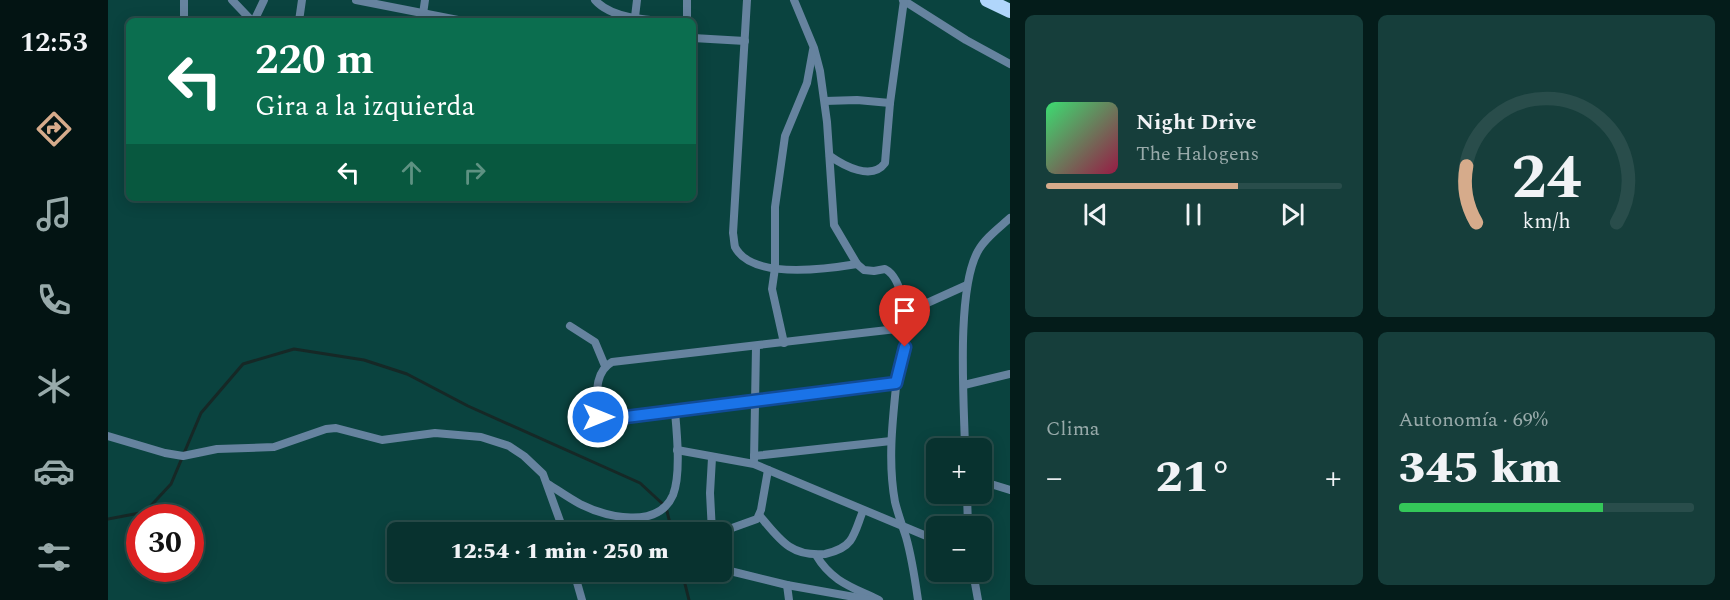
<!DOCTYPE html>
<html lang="es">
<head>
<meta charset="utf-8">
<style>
  :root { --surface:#08322f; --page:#163e3b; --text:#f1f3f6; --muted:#98aaaa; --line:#294d4b; --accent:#d6ab8b }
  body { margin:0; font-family:Spectral,serif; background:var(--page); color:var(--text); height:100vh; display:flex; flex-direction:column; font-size:22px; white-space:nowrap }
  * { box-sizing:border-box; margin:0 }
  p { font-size:20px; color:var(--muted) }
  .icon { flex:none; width:33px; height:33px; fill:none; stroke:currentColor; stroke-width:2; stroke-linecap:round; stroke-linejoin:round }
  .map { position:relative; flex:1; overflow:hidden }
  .drawer { display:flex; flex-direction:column; gap:15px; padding:15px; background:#041c1a; width:720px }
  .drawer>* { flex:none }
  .hud { position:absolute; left:18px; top:18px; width:570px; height:183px; border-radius:9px; box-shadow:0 3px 15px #0003,0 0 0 2px var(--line); background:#0b6e4f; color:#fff; overflow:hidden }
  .fabs { position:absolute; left:818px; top:438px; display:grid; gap:12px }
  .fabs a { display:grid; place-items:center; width:66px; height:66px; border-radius:9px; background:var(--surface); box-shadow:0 3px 15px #0003,0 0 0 2px var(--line); font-size:30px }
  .speed { position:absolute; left:18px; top:504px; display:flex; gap:12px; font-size:30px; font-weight:700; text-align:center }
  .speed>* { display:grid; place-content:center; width:78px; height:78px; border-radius:50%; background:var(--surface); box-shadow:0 3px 15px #0003,0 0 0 2px var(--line); line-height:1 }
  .speed .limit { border:9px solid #d22; background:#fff; color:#111 }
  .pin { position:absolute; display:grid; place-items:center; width:51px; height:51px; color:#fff; margin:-62px -26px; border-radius:50% 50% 50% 0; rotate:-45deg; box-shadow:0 0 6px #0007 }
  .pin .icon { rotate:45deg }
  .me { position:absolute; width:66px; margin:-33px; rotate:90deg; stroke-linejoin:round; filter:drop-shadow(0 0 4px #0008) }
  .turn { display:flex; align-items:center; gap:21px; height:126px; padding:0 30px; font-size:27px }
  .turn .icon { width:78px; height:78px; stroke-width:2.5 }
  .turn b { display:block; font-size:42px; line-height:51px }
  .lanes { display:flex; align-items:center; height:57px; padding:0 30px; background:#0003; justify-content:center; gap:30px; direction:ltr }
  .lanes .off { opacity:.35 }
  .big { font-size:45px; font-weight:800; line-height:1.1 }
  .drawer .tile { flex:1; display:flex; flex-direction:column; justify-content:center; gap:9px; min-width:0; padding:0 21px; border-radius:9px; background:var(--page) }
  .drawer .dial { align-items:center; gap:0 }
  .dial svg { height:156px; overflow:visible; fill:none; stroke:var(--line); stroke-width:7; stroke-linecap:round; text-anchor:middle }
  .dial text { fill:var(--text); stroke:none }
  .song { display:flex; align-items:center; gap:18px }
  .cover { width:72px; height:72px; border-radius:9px; background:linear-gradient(135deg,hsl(140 70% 55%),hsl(340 70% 35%)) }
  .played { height:6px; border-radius:3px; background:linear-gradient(90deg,var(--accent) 65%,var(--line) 65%) }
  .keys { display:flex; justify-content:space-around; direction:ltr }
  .heat { display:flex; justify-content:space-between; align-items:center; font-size:33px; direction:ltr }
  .charge { height:9px; border-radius:4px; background:linear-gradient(90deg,#34c759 69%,var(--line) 0) }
  .drawer .tiles { flex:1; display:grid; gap:15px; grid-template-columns:repeat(2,1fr) }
  .trip { position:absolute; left:279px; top:522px; width:345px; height:60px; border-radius:9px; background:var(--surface); box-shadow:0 3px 15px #0003,0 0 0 2px var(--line); font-weight:800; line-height:60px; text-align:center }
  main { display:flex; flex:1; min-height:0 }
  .dock { display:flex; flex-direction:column; width:108px; justify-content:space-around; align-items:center; background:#031413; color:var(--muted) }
  .dock .icon { width:42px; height:42px }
  .dock .on { color:var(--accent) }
  .dock b { font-size:27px; color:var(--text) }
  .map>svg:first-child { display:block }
</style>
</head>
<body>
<main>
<nav class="dock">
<b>12:53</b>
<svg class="icon on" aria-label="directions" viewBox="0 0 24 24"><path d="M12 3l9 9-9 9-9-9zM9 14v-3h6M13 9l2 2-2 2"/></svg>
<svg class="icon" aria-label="music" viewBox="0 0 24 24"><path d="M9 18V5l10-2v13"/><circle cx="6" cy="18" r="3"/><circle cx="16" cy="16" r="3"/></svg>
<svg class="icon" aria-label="phone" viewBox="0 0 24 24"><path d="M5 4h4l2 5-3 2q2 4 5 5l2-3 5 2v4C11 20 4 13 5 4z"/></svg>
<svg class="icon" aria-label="climate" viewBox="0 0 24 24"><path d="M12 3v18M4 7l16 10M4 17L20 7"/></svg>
<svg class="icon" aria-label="car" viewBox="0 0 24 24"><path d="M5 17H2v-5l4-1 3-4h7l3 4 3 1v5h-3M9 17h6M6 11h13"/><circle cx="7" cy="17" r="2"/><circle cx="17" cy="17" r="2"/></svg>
<svg class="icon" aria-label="filters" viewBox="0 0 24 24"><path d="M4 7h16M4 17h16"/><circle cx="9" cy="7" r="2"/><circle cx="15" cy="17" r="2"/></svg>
</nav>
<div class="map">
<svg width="902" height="600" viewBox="0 0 902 600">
  <rect width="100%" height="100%" fill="#0a433f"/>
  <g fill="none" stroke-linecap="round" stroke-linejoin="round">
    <g stroke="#162826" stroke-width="3">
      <polyline points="0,519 37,512 63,484 93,413 135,364 186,349 256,360 299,374 360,406 532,483 558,507 564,532"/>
      <polyline points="574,572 581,600"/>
    </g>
    <g stroke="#66839f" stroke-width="8">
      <polyline points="76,0 76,21"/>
      <polyline points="124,0 144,21"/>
      <polyline points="248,0 355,21"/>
      <path d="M487 0C503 18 537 20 559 21"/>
      <path d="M639 0 625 233C626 238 626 243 627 247 644 280 719 269 749 264"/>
      <path d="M686 0 706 48 712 71 719 122 726 225 749 264 756 270 766 271 777 269C797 279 799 327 797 346 795 360 789 373 788 387 784 425 780 464 787 502 790 514 794 525 798 537 804 558 807 579 810 600"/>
      <polyline points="795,0 858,40 902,64"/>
      <polyline points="527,17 529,0"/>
      <polyline points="146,21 156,0"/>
      <polyline points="191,21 194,0"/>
      <polyline points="314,21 317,0"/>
      <polyline points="579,21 579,0"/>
      <polyline points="585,38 637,41"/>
      <polyline points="717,101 749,100 782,103"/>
      <path d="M722 156C736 166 764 181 777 163L782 103 796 0"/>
      <polyline points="797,313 859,285"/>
      <polyline points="462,326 487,342 497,366"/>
      <polyline points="676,343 664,289 667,268 667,207 677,136 699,83 705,50"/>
      <path d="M788 383 502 419H492L489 414C489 395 486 372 504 362L797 328"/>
      <polyline points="856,385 902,374"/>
      <polyline points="0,436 57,453 75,456 109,449 166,447 218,429 228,428 274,440 327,433 373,437 401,446 416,456 435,474 456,532"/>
      <path d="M857 448C856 402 848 290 870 251 877 238 891 228 902 218"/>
      <polyline points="569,450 646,464 828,540"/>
      <polyline points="646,456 783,441"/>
      <polyline points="646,460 648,347"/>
      <polyline points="873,481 902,490"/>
      <path d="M440 484C451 491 461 498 472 504 498 517 550 530 565 495 573 475 569 434 567 412"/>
      <polyline points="859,494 860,526"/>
      <path d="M652 516C672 540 683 557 717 554 726 552 736 549 742 541 748 533 751 520 755 511"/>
      <polyline points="604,532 624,528 649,519 653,510 660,470"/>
      <polyline points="604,532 602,493 604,458"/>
      <path d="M708 555C724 582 744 587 771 600"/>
      <polyline points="614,569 679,585 763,600"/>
      <polyline points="466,572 474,600"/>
      <polyline points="865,572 870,600"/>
      <polyline points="679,585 681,600"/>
    </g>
    <polyline stroke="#b0d6fb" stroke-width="14" points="879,0 902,11"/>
  </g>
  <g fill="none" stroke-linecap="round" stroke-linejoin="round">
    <defs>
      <polyline id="route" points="490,417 492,419 502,419 788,383 797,347"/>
    </defs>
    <use href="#route" stroke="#114b97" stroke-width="15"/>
    <use href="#route" stroke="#1a73e8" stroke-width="10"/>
  </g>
</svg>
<div class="fabs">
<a>+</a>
<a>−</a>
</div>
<div class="speed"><div class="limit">30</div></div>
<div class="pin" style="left:797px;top:347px;background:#d93025"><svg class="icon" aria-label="arrive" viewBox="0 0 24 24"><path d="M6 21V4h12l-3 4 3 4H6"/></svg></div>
<svg class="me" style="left:490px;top:417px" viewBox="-20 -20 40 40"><circle r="17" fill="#1a73e8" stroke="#fff" stroke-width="3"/><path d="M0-11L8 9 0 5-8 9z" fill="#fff"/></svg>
<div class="trip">12:54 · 1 min · 250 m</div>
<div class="hud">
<div class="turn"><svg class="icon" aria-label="left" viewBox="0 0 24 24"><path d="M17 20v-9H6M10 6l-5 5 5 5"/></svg><div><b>220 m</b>Gira a la izquierda</div></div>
<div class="lanes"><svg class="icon" aria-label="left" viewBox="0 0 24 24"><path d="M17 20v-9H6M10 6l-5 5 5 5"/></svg><svg class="icon off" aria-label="ahead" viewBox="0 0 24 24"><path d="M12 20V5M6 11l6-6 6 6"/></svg><svg class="icon off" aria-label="right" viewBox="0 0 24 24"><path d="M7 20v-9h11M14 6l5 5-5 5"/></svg></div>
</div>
</div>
<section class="drawer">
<div class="tiles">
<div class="tile">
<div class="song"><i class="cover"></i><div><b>Night Drive</b><p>The Halogens</p></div></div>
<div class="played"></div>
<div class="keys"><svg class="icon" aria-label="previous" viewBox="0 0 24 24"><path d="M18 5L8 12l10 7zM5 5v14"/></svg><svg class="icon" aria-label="pause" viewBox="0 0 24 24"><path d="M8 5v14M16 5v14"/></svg><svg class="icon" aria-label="next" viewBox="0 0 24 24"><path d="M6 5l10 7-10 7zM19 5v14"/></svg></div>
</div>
<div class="tile dial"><svg viewBox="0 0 100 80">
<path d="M14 69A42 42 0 1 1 86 69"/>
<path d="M14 69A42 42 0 0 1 9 40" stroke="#d6ab8b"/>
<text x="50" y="56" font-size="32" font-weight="700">24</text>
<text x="50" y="72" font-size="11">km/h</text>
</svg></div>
<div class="tile"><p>Clima</p>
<div class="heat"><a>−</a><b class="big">21°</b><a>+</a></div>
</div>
<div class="tile"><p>Autonomía · 69%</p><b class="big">345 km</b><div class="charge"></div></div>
</div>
</section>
</main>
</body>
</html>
